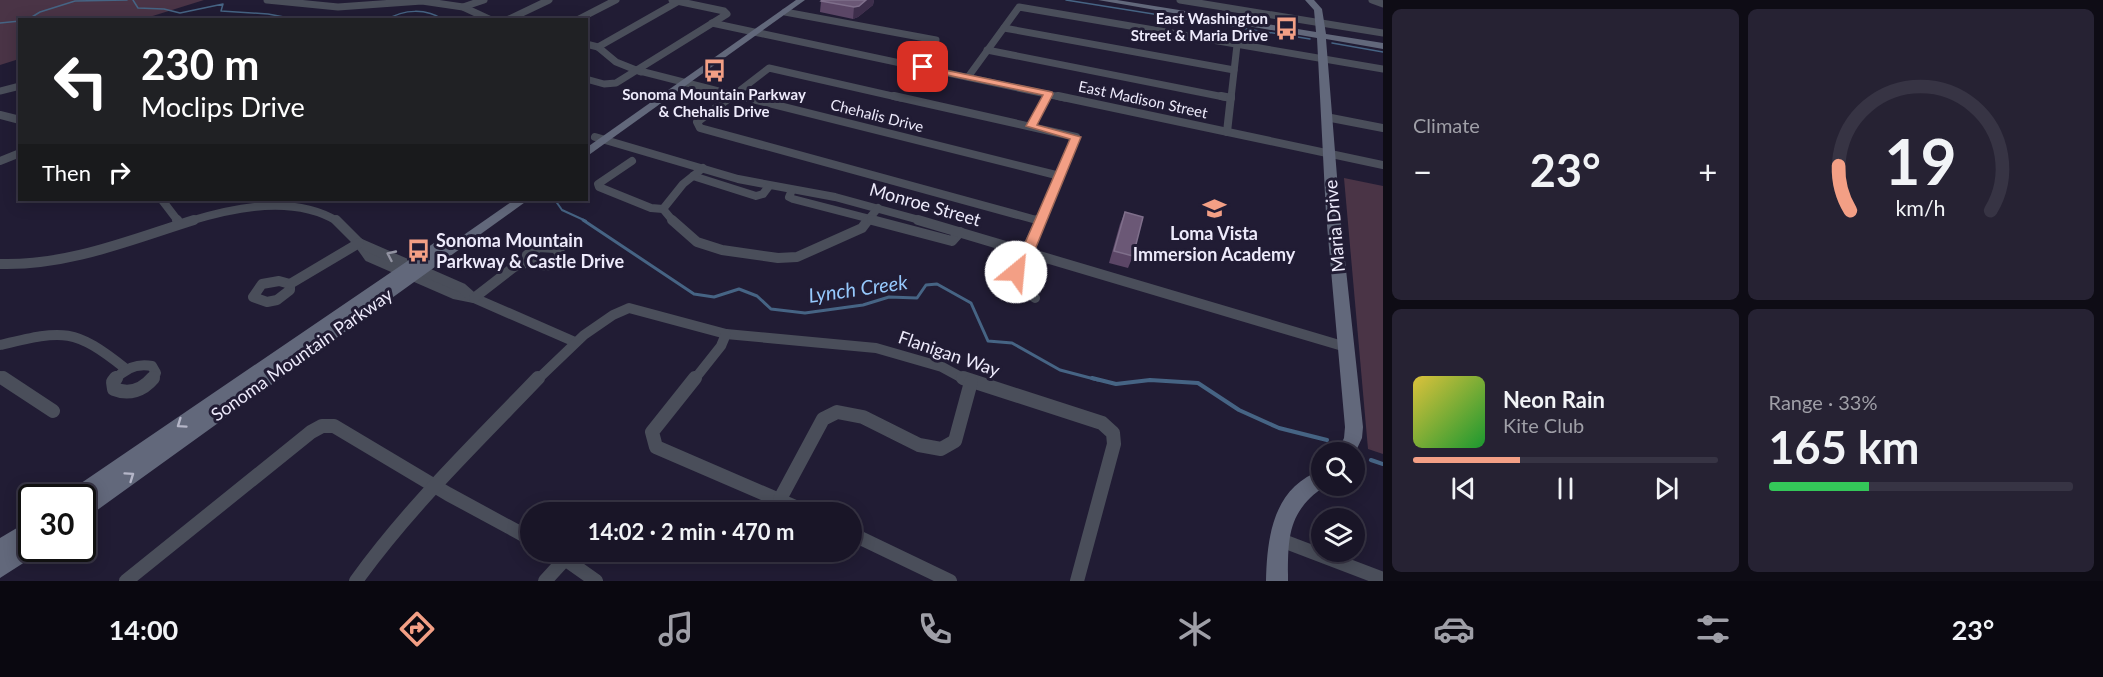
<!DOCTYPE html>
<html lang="en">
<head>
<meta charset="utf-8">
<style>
  :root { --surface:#191527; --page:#262233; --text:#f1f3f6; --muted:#9f9fa7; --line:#373444; --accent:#f39f85 }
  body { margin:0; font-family:Lato,sans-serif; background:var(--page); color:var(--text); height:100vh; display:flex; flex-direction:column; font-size:22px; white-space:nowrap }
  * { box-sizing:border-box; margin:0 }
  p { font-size:20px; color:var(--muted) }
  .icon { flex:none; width:33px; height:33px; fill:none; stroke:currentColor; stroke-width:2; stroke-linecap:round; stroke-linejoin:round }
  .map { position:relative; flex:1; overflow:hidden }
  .side { display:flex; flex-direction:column; gap:9px; padding:9px; background:#0e0c15; width:720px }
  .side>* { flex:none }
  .guide { position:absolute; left:18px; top:18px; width:570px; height:183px; border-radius:0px; box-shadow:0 3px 15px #0003,0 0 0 2px var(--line); background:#202124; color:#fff; overflow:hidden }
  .buttons { position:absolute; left:1311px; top:442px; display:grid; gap:12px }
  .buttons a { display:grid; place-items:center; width:54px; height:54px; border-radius:50%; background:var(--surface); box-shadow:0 3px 15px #0003,0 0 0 2px var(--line); font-size:30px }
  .speed { position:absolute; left:18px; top:484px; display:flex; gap:12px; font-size:30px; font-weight:700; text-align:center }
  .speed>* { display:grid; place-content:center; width:78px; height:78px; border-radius:50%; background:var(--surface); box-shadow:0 3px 15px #0003,0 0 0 2px var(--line); line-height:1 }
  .speed .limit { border:3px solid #111; border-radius:9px; background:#fff; color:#111 }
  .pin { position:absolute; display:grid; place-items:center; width:51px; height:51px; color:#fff; margin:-26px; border-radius:12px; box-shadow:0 3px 9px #0006 }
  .me { position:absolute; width:66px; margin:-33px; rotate:28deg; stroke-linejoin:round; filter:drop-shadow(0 0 4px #0008) }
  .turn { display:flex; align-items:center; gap:21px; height:126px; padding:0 24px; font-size:27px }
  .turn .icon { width:78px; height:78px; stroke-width:2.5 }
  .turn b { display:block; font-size:42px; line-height:51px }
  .then { display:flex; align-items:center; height:57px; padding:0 24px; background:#0003; gap:12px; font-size:22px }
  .big { font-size:45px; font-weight:700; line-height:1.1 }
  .side .tile { flex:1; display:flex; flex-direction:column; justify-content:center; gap:9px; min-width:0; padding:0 21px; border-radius:9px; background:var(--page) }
  .side .dial { align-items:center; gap:0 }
  .dial svg { height:156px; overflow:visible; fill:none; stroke:var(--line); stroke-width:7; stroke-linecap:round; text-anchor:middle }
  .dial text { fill:var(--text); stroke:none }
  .song { display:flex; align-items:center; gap:18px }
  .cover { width:72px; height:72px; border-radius:9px; background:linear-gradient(135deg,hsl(50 70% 55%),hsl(130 70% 35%)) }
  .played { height:6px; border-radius:3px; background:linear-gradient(90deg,var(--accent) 35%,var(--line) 35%) }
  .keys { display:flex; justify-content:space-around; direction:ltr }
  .heat { display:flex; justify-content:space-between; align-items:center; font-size:33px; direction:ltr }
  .charge { height:9px; border-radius:4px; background:linear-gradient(90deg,#34c759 33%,var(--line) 0) }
  .side .tiles { flex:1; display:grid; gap:9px; grid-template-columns:repeat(2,1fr) }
  .trip { position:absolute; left:520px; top:502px; width:342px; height:60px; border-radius:30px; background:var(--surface); box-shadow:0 3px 15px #0003,0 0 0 2px var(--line); font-weight:700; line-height:60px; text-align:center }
  .menu { display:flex; height:96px; justify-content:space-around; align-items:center; background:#0a0810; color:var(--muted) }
  .menu .icon { width:42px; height:42px }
  .menu .active { color:var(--accent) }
  .menu b { font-size:27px; color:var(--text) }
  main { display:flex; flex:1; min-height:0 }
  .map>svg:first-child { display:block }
</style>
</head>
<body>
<main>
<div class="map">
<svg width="1383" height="581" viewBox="0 0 1383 581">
  <rect width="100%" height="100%" fill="#211c34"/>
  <g fill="#4a3446">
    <polygon points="0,0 204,0 143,19 20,20 19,59 0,65"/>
    <polygon points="1344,178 1383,186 1383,454 1368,449"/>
  </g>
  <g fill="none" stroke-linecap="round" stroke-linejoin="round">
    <g stroke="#466484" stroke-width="1.5">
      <polyline points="133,0 138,8 164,9 180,13 223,4 221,11 268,14 300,20"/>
      <polyline points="1066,0 1310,39"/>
      <polyline points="27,20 40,12 75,1 127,0"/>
      <path d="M386 20C404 9 426 8 444 20"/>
      <polyline points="0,23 20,21"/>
      <polyline points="1332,43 1383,52"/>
    </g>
    <polyline stroke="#466484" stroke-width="2" points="555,200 562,210 586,221"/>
    <polyline stroke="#466484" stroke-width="3" points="583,220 694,294 714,297 739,289 757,296 771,309 805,313 863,305 889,297 917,298 926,285 937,284 971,303 988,341 1012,343 1060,370 1098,380"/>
    <g stroke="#466484" stroke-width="4">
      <polyline points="1092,378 1116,384 1150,380 1198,383 1239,410 1279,428 1327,440"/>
      <polyline points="1371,460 1383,464"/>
    </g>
    <g stroke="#4a4e5a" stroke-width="7">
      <polyline points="267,0 338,7 422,1 463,7 491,20"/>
      <polyline points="1180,0 1383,33"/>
      <polyline points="1372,0 1383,4"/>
      <polyline points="463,7 484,0"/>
      <polyline points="785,12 936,40"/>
      <polyline points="507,20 549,0"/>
      <polyline points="577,20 616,0"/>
      <polyline points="712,23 1065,98"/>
      <polyline points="1004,28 1234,70"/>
      <polyline points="586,44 598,47 616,62 641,72"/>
      <polyline points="598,47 679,1"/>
      <polyline points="987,50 1229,98"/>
      <polyline points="636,70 746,98"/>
      <polyline points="968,77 1019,7 1383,69"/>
      <polyline points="586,79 604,84 616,83 727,14 724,11 672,0"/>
      <polyline points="0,91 20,86"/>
      <polyline points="730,98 769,68 901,98"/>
      <polyline points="1046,98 1048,94"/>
      <polyline points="1231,98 1237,45"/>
    </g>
    <g stroke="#4a4e5a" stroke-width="8">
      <polyline points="732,96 697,122 700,128 1040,221"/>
      <polyline points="740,96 1060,176"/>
      <polyline points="894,96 1076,137 1040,221"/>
      <polyline points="1058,96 1383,165"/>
      <polyline points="1221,96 1231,98"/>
      <polyline points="0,115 20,120"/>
      <polyline points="1326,117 1383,128"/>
      <polyline points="1031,126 1047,96"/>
      <polyline points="1227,132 1231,96"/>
      <polyline points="595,137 738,179 835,197 923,221"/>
      <polyline points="0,161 20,153"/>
      <polyline points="632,161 598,184 599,187 651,208 663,209"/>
      <polyline points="693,176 756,196 763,194 769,186"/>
      <polyline points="792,190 789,197 793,199 878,221"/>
      <polyline points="162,200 178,221"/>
      <path d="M190 221C236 207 294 195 337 221"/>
      <polyline points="673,221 663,209 683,184 703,168"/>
      <polyline points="867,221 878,208"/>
    </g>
    <g stroke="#4a4e5a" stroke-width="10">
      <polyline points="177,220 179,223"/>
      <polyline points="336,220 359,243 369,257 454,294 474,298 575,342"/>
      <polyline points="672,220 697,242 722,250 778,258 797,257 862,228 868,220"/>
      <polyline points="872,220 952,241 960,232"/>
      <polyline points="918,220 1346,347"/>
      <polyline points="1037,220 1040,221"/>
      <polyline points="359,243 462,288 471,296"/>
      <polygon points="539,247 555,248 561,254 557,260 547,266 531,264 527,255"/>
      <path d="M0 264C68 266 130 240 194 220"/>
      <polygon points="279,281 290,284 290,290 277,300 267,302 253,297 262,284"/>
      <polyline points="290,284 359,243"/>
      <polyline points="474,298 514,267 528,262"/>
      <polyline points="1035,298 1018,281 1017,269 1040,221"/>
      <path d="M0 345C64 330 73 327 126 369"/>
      <polyline points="0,376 5,380"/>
      <path d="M115 380C124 369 137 363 152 366L156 373 152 380"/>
      <polyline points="537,380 584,335 613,315 629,308 726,334 876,348 942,367 966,380"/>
      <polyline points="694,380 721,346 726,334"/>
    </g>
    <g stroke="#4a4e5a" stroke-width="14">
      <polyline points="3,378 53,411"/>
      <path d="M116 378 113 382 114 389C129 395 143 390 153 378"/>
      <polyline points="695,378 652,432 656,447 809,513"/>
      <polyline points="963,378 1102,423 1113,433 1114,444 1077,581"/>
      <polyline points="780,499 823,419 837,412 863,417 919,445 941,449 955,441 971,382"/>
      <polyline points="852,534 950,581"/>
      <polyline points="1278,539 1383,579"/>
      <polyline points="555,552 596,581"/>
      <polyline points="126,581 311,432 322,426 334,426 448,494 531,539"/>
      <path d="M356 581C410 506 475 444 538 378"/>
      <polyline points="545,581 566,558"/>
    </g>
    <g fill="#62687b" fill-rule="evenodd">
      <polygon points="796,0 805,0 586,157 586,148"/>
      <polygon points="1098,0 1117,0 1316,32 1314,10 1305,0 1314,0 1322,9 1326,34 1383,43 1383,49 1326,39 1340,214 1363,427 1362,438 1354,455 1337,453 1344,438 1345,427 1326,214 1317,38"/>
      <polygon points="514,200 528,200 89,516 82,518 82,498 65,498 68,492 434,243 444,243 445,248"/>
      <path d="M1322 470V486H1325C1287 512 1288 538 1288 581H1266C1267 537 1273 487 1322 470Z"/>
      <polygon points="32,519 32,549 41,549 39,553 0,578 0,538"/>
    </g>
  </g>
  <g fill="#5b4666">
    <polygon points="822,0 874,0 873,5 858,17 853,19 820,12 821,1"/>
    <polygon points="1125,212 1133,256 1128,268 1109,263 1120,224"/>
  </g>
  <polygon fill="#3d2e4b" points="866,0 874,0 873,5 858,17 853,19 854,7"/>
  <g fill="#6b5876" stroke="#7f6f8b" stroke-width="1.5">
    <polygon points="822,0 866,0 859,6 854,7 821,1"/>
    <polygon points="1125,212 1143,217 1133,256 1114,251"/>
  </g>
  <defs><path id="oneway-chevron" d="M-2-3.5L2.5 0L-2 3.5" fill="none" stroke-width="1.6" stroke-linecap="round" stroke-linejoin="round" transform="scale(1.5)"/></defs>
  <use stroke="#9394a2" href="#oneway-chevron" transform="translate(391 255) rotate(-155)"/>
  <g stroke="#b5b6c8">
    <use href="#oneway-chevron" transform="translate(181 424) rotate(145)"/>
    <use href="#oneway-chevron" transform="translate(130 476) rotate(-35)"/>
  </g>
  <polygon fill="#f39f85" stroke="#9e6756" stroke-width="1.5" points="920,65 1052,92 1053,94 1037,125 1081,137 1034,252 1027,259 1021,275 1011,275 1009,272 1014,257 1022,250 1070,139 1026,126 1043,95 923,70 919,67"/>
  <defs>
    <symbol id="bus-bare" viewBox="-9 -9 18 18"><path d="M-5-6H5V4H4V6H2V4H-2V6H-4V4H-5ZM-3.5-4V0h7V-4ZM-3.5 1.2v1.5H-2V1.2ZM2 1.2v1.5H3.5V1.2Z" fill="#f39f85" stroke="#211c34" stroke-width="2.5" paint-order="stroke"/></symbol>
    <symbol id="school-bare" viewBox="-9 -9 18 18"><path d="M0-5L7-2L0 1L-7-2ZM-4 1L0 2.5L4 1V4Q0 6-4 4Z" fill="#f39f85" stroke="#211c34" stroke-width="2.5" paint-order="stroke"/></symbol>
  </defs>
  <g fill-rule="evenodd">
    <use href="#bus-bare" x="1270" y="12" width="33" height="33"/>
    <use href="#bus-bare" x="698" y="54" width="33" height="33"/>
    <use href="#school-bare" x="1198" y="192" width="33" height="33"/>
    <use href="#bus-bare" x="402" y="234" width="33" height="33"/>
  </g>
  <g text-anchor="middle" stroke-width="6" stroke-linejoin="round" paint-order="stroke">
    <g font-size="15" font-weight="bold" fill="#edeafb" stroke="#211c34" text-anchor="end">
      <text x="1268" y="24">East Washington<tspan x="1268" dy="17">Street &amp; Maria Drive</tspan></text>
      <text x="714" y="100" text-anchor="middle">Sonoma Mountain Parkway<tspan x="714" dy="17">&amp; Chehalis Drive</tspan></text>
    </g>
    <g font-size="15" fill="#edeafb" stroke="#211c34">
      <text transform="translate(1143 100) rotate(12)" y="5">East Madison Street</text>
      <text transform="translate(877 116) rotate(14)" y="5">Chehalis Drive</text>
    </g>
    <g font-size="18" fill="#edeafb" stroke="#211c34">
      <text transform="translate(925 205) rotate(16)" y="6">Monroe Street</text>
      <text transform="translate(1335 226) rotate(-95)" y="6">Maria Drive</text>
      <text transform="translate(949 354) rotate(19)" y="6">Flanigan Way</text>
      <text transform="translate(302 355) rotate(-35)" y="6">Sonoma Mountain Parkway</text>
    </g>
    <g font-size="18" font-weight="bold" fill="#edeafb" stroke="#211c34">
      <text x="1214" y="240">Loma Vista<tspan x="1214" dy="21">Immersion Academy</tspan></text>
      <text x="436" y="247" text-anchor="start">Sonoma Mountain<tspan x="436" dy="21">Parkway &amp; Castle Drive</tspan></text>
    </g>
    <g font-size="20" font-style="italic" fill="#96c9fd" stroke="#211c34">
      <text transform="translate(858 289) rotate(-8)" y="7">Lynch Creek</text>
    </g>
  </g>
</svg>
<div class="buttons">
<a><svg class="icon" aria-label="search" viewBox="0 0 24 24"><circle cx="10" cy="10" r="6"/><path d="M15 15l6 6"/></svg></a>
<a><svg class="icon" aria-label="layers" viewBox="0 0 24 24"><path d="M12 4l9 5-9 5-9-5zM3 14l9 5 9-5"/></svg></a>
</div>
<div class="speed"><div class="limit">30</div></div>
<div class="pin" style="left:923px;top:67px;background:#d93025"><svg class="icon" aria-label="arrive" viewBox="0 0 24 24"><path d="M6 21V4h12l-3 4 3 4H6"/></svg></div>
<svg class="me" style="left:1016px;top:272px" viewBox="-20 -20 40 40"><circle r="19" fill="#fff"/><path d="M0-13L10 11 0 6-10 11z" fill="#f39f85"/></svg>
<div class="trip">14:02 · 2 min · 470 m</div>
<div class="guide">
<div class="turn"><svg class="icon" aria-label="left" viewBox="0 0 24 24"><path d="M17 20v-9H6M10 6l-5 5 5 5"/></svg><div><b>230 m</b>Moclips Drive</div></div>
<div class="then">Then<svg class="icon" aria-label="right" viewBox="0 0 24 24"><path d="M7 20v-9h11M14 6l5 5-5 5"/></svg></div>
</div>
</div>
<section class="side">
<div class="tiles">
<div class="tile"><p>Climate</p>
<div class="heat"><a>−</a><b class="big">23°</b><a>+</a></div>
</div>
<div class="tile dial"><svg viewBox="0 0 100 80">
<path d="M14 69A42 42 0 1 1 86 69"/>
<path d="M14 69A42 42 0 0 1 8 46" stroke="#f39f85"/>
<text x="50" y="56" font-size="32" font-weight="700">19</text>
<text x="50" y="72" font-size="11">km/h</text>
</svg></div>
<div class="tile">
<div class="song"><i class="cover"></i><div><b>Neon Rain</b><p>Kite Club</p></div></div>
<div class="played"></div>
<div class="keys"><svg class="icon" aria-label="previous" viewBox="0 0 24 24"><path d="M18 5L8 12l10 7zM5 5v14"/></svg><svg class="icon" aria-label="pause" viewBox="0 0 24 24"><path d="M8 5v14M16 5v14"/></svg><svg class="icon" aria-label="next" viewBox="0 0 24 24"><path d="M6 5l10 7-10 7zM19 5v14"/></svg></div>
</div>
<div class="tile"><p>Range · 33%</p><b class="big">165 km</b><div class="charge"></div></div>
</div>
</section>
</main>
<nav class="menu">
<b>14:00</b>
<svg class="icon active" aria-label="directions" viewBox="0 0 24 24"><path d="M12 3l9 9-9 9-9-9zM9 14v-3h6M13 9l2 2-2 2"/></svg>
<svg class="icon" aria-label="music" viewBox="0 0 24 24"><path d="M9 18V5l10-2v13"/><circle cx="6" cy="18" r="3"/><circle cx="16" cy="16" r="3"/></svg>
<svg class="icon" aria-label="phone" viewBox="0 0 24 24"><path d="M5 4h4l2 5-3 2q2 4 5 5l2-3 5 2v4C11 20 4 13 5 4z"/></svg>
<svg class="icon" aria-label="climate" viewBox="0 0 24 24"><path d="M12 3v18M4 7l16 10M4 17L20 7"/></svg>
<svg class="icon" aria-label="car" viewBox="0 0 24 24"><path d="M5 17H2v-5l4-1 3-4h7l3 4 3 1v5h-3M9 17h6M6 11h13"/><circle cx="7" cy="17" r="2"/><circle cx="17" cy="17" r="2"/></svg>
<svg class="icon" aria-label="filters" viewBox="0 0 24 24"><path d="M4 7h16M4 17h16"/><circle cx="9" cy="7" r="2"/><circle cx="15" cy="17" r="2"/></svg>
<b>23°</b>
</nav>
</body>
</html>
